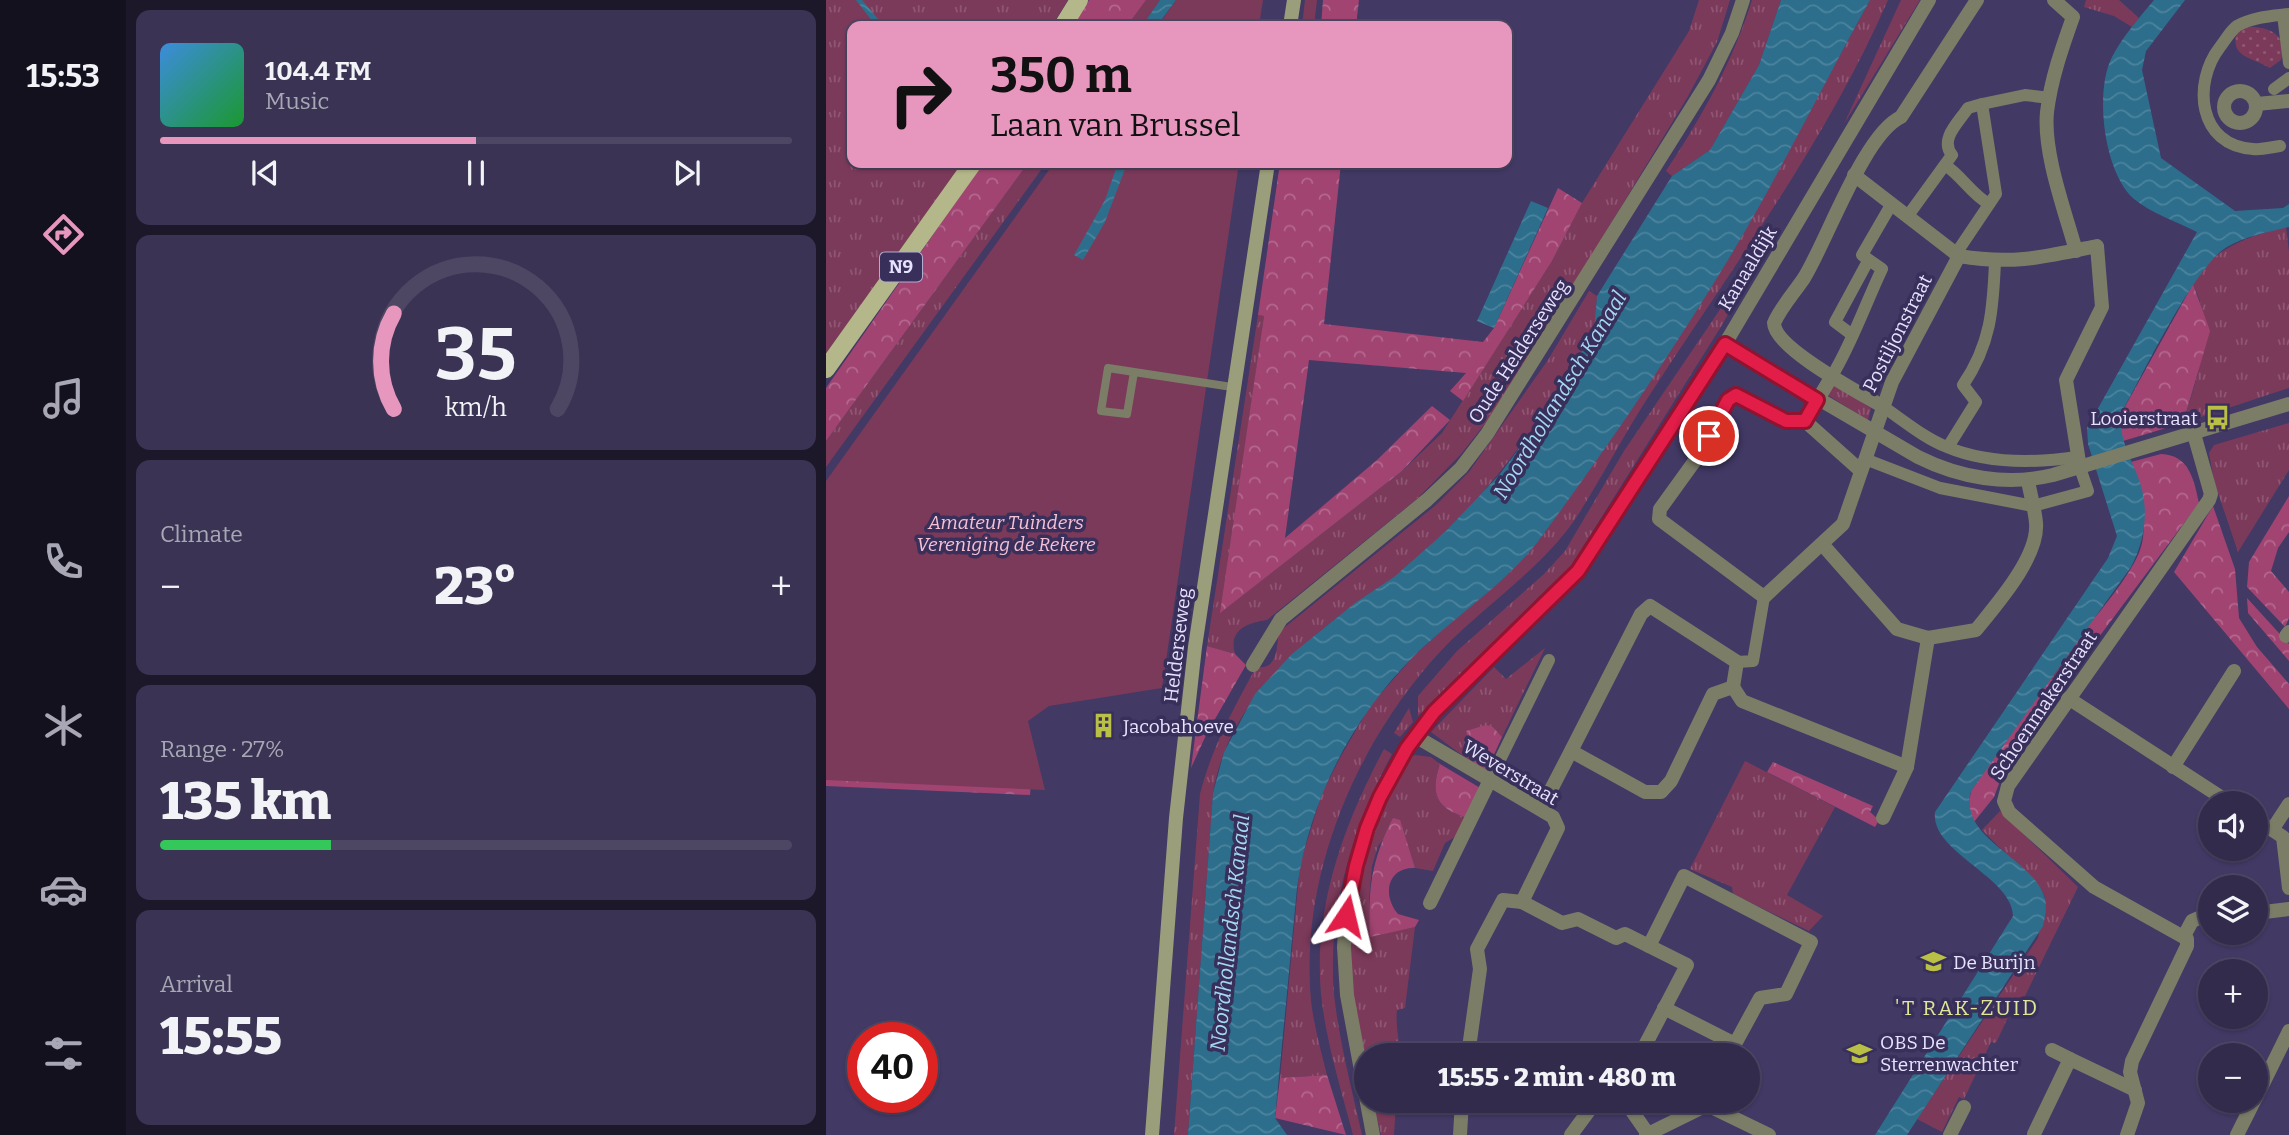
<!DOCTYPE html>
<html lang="en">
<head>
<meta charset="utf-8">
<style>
  :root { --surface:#322b4c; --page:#3a3353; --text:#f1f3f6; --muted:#a8a7b5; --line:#4d4764; --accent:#e797bd }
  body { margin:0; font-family:Bitter,serif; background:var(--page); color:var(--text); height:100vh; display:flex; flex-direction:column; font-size:26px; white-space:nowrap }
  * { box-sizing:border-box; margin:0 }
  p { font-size:23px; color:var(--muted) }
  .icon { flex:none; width:38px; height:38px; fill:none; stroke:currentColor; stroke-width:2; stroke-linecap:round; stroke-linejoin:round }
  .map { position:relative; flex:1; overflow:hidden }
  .sheet { display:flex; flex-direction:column; gap:10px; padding:10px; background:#1c182a; width:700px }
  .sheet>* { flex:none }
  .hud { position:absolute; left:21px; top:21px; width:665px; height:147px; border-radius:14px; box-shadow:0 2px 5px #0004,0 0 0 2px var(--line); background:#e797bd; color:#111; overflow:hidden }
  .buttons { position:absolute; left:1372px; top:791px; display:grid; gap:14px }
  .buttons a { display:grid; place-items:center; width:70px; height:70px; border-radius:50%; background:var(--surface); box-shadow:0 2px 5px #0004,0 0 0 2px var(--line); font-size:35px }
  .speed { position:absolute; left:21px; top:1022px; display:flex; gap:14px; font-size:35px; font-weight:700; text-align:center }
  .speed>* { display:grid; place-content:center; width:91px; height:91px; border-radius:50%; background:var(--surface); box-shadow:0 2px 5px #0004,0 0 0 2px var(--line); line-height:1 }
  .speed .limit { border:10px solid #d22; background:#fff; color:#111 }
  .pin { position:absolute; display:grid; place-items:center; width:60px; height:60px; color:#fff; margin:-30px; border:4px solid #fff; border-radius:50%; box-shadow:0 2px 7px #0007 }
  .me { position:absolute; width:77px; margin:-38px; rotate:10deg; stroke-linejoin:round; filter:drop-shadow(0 0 5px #0008) }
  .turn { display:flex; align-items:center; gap:24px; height:147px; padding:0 28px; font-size:32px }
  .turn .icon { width:91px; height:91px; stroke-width:2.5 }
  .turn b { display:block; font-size:49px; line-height:60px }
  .big { font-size:52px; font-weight:800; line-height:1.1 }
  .sheet .widget { flex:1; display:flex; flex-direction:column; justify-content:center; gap:10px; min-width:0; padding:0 24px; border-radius:14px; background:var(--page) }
  .sheet .dial { align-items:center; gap:0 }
  .dial svg { height:182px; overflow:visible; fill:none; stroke:var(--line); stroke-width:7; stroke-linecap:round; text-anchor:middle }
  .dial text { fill:var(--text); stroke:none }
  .song { display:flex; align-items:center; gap:21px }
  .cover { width:84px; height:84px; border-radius:10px; background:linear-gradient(135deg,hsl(210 70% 55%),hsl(130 70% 35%)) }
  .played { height:7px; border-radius:4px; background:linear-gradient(90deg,var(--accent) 50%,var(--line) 50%) }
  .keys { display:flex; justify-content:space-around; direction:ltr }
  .heat { display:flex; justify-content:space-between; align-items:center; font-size:38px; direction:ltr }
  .charge { height:10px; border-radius:5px; background:linear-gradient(90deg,#34c759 27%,var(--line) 0) }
  .trip { position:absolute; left:528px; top:1043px; width:406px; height:70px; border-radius:35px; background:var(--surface); box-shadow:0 2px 5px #0004,0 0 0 2px var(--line); font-weight:800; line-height:70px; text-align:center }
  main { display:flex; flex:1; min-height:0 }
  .tab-bar { display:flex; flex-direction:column; width:126px; justify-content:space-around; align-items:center; background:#14111e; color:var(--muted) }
  .tab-bar .icon { width:49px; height:49px }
  .tab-bar .selected { color:var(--accent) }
  .tab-bar b { font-size:32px; color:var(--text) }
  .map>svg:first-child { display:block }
</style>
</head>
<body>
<main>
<nav class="tab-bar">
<b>15:53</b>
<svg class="icon selected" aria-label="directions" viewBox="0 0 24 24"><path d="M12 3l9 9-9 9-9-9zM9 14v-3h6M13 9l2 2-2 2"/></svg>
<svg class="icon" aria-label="music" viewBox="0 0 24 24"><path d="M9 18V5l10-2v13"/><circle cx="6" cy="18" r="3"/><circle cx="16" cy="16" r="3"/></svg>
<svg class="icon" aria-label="phone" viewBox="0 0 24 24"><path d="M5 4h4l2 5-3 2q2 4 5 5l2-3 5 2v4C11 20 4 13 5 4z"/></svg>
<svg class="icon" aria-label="climate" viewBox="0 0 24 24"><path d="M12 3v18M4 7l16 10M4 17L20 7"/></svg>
<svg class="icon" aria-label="car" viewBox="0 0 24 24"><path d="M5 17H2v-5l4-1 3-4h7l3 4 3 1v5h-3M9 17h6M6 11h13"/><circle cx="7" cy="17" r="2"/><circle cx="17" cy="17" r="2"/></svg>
<svg class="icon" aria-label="filters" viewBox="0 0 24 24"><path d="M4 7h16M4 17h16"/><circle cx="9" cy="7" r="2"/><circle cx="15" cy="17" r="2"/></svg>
</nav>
<section class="sheet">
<div class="widget">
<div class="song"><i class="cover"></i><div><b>104.4 FM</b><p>Music</p></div></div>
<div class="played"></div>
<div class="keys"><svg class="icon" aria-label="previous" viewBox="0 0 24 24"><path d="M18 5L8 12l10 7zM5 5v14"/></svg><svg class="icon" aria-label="pause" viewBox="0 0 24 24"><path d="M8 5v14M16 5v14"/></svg><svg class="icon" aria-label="next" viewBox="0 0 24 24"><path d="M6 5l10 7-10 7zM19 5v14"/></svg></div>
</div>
<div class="widget dial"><svg viewBox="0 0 100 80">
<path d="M14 69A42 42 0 1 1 86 69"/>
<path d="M14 69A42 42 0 0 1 14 27" stroke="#e797bd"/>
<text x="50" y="56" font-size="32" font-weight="700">35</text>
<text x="50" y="72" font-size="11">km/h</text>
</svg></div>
<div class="widget"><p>Climate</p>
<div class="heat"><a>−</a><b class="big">23°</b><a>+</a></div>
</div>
<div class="widget"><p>Range · 27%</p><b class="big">135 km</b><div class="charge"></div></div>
<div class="widget"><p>Arrival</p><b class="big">15:55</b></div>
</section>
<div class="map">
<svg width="1463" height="1135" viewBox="0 0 1463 1135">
  <defs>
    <pattern id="grass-tufts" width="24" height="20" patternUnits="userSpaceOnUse" patternTransform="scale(1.75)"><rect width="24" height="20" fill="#7c3a5a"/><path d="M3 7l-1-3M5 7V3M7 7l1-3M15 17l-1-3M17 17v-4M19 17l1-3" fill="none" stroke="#8f5673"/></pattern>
    <pattern id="forest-crowns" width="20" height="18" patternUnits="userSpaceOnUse" patternTransform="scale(1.75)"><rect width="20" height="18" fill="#a24472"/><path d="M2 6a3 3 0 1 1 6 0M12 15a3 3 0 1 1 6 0" fill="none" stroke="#b3688e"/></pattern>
    <pattern id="park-dots" width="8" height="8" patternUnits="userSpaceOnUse" patternTransform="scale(1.75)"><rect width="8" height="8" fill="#7c3a5a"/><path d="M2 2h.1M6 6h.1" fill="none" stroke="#8f5673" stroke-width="1.8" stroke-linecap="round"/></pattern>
    <pattern id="water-waves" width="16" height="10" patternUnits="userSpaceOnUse" patternTransform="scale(1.75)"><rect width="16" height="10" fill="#2d6e8c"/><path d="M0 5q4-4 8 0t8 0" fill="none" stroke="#4b839d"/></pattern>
  </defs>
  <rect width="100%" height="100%" fill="#423965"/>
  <g fill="url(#grass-tufts)">
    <polygon points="0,0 242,0 226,26 26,26 26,163 137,163 0,354"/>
    <polygon points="320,0 334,0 316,26 301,26"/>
    <polygon points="479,0 491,0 488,26 476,26"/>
    <path d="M873 0H904L891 42 861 98 677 401 635 454 592 498 441 620C421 623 402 630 409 654L381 646 432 315 438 316 395 612 576 471 616 433 726 261 756 203 863 31Z"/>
    <path d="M926 0H955L933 65 884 150 846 176 840 171C876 117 907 61 926 0Z"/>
    <path d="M1044 0H1062C1000 142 905 269 821 399 796 438 775 479 750 518 710 576 648 611 603 664 525 755 474 881 485 1001 488 1026 495 1051 501 1075L454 1078 474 864 496 793 515 756 544 706 587 657 714 539 785 439 908 250Z"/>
    <polygon points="1075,0 1094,0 1018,124"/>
    <polygon points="1260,0 1293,0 1313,18 1306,27 1288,16 1258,7"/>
    <polygon points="202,163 220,163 0,467 0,441"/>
    <polygon points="952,224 896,325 743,569 592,716 592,696 631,651 718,574 739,551 798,451"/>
    <path d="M1460 227 1463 252V388L1357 423C1371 377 1390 329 1367 284 1386 248 1423 236 1460 227Z"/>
    <path d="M763 291 771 296C770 307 771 323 767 333 759 353 742 373 730 392 688 462 633 524 570 576 558 586 543 593 530 603 465 652 401 708 387 793L362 1135H348L374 794C386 747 407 710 430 667 453 670 450 647 453 632L610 505 643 472 722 360Z"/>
    <polygon points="1007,385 1045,408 1042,420 1000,394"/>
    <polygon points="1463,423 1463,470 1412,552 1388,481 1383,453 1388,445"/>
    <polygon points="1247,645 1261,653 1238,686 1223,678"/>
    <polygon points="719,648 676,737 667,727 641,731 648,764 605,732 668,667 680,679"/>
    <polygon points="583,708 587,722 574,737 568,733"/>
    <path d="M558 749 566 754C527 826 501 910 508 994 513 1041 526 1089 536 1135H527C515 1089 500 1042 495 994 487 907 518 824 558 749Z"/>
    <path d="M589 755 605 757 614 764C604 794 610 809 642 818L635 833 619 843 607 871 589 868 573 820 552 846 546 866 543 899 544 936 589 927 579 1008 571 1010C569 1027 574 1039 573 1055H541V1070L526 995 525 942 534 877 555 805 582 759Z"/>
    <polygon points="919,761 1009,807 961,895 997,916 983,931 907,894 906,887 864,869"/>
    <polygon points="1174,811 1252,887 1198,998 1191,998 1170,1043 1165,1042 1138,1099 1133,1097 1116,1132 1091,1119 1212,938 1219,897 1215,889 1156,830"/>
    <polygon points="547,1101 570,1101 568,1135 555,1135"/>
  </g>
  <g fill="url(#forest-crowns)">
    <polygon points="263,0 320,0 301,26 246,26"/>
    <polygon points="497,0 533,0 530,26 495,26"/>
    <polygon points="157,163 202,163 0,441 0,388"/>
    <polygon points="454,163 515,163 498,324 657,342 668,328 732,188 756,203 726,261 637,401 624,391 640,373 483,360 459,538 551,460 606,406 624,420 576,471 394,613 438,316 432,315"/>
    <polygon points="1367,284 1384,331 1357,423 1297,441 1294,433 1296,412"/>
    <path d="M1335 454C1363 455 1368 479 1373 503L1261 653 1247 645C1266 620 1307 575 1315 547 1322 524 1314 484 1305 462Z"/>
    <polygon points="1463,496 1463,532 1452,548 1445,571 1463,592 1463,618 1459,627 1421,587 1423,562"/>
    <polygon points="1387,506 1409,569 1413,618 1431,647 1463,684 1463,709 1348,572"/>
    <polygon points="1421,598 1463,644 1463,661 1422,613"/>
    <polygon points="381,646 409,654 420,665 381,733 365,768"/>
    <polygon points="1223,678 1238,686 1174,781 1168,797 1148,822 1142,809 1145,791"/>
    <polygon points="660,725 667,727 676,737 660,772 648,764 640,731"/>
    <polygon points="947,762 1047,806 1044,812 1053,820 1049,827 941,772"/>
    <path d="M614 764 656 789 642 818C610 809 604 794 614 764Z"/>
    <polygon points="0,771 205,783 204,795 0,786"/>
    <path d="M567 818 574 820 589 868C561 867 556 895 572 914L593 920 589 927 544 937C542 889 545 861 567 818Z"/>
    <polygon points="501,1075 520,1135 449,1118 454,1078"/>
  </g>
  <path fill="url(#park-dots)" d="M1421 27C1443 26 1463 35 1455 60L1444 68C1428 58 1403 57 1411 33Z"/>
  <g fill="#7c3a5a">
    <polygon points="350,0 437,0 433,26 332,26"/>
    <polygon points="228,163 413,163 336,688 223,706 202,721 219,790 0,780 0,481"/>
  </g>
  <g fill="url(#water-waves)">
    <polygon points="30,0 36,0 58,26 50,26"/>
    <polygon points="334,0 350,0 331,26 316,26"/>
    <path d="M955 0H1044C998 83 956 169 908 250 849 348 784 444 716 536 682 583 628 616 587 657 525 719 483 802 471 888L449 1118 461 1135H362L387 793 398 752 429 694 466 654 529 603 568 577 619 532 674 474 712 423 768 332 771 296 846 176 884 150 933 65Z"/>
    <path d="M1328 0H1359L1320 51 1316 70 1335 158 1409 211 1457 208 1463 204V227C1442 232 1420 236 1401 247 1368 267 1317 374 1296 412 1291 440 1307 459 1315 486 1323 513 1318 543 1305 567L1145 791C1132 840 1208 857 1219 899 1221 908 1219 917 1217 926L1081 1135H1049L1187 916C1187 877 1104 852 1109 812L1282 558 1291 536 1262 444 1261 428 1371 232C1351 222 1325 213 1308 199 1278 173 1268 92 1286 57 1297 36 1313 18 1328 0Z"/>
    <polygon points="292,163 301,163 299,169 279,222 257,260 248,255 279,200"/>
    <polygon points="705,201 722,208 668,328 651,321"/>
  </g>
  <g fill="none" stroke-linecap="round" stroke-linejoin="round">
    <polyline stroke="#7b7d67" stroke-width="8" points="308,372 301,414 275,411 282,368 406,387"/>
    <g stroke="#7b7d67" stroke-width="12">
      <polyline points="1457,15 1463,63"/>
      <polyline points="1448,89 1463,78"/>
      <polyline points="1156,104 1199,95 1224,98"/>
      <path d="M1454 146C1446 147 1436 150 1427 149 1372 146 1366 83 1394 47 1399 41 1404 31 1411 26 1426 17 1446 16 1463 14"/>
      <path d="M1119 165C1136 176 1145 194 1163 204"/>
      <path d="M1081 217 1126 155C1113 139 1133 122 1142 108L1156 104 1170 194 1129 255"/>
      <polyline points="1025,334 1009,322 1042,261"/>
      <path d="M1006 376C1026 343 1039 305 1056 269L1036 255 1065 205"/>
      <path d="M1056 406C1077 420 1098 438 1121 447 1161 464 1209 463 1251 457"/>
      <path d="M1122 447 1150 402 1137 385C1165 344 1167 309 1169 262"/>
      <polyline points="1039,459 1114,488 1207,506 1262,491 1254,468"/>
      <polyline points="911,662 927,661 938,597"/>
      <polyline points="663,782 723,660"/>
    </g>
    <g stroke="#7b7d67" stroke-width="14">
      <path d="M1228 0 1247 17C1236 48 1225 79 1221 112 1217 153 1239 211 1250 251"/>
      <circle cx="1414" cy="107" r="16"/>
      <polyline points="1431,104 1463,101"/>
      <polyline points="1028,175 1133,256 1066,382 1017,524 938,597 833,519 834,509 873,455 902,400 910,395 960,421 979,421 1035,471"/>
      <path d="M1133 256C1188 265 1218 257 1271 246L1276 307 1240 380 1254 468"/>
      <path d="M1056 406C1034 393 948 348 948 323 955 307 968 293 978 278 1001 241 1038 134 1075 117L1151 0"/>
      <polyline points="979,421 1006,376"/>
      <path d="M996 544 1071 629 1102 638 1150 630C1170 605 1213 557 1210 523 1209 509 1204 494 1202 480"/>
      <polyline points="1460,636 1463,632"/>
      <polyline points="427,665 455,619 601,500 635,468 661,434 883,80 906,33 917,0"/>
      <polyline points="907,687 916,701 1081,767"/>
      <polyline points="1242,698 1404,803"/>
      <polyline points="589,736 727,817 732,828 696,902 736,923 752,919 790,938 799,934 861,965 814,1055"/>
      <polyline points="1347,767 1408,671"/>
      <polyline points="715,809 745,751 819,792 835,792 845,781 887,694 907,687 911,662 824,606 815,614 745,751"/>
      <polyline points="1057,818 1081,767 1102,638"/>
      <polyline points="1430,819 1457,837 1463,888"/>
      <polyline points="1446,830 1463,804"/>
      <polyline points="604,903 663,782"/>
      <polyline points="1430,913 1463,909"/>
      <polyline points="1358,936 1366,921 1384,913"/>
      <polyline points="823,946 858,876 985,942 960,994 934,998 909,1044 838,1008"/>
      <polyline points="1226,1050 1244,1059"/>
      <polyline points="642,1055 654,969 651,949 677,900 696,902"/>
      <polyline points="1430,1098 1463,1031"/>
      <polyline points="799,1101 822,1134"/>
      <polyline points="1208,1134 1244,1059 1309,1090"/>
      <polyline points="634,1135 636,1101"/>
      <polyline points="745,1135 770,1101"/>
      <polyline points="820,1135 881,1105 943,1135"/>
      <polyline points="1124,1135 1138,1107"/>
      <polyline points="1301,1135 1312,1103 1304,1072 1306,1061 1361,946 1361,939 1268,887 1183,812 1178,801 1182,786 1383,500 1385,494 1368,434"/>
      <polyline points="1411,1135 1428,1101"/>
    </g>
    <g stroke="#7b7d67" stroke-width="14">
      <path d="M899 344 1092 457C1134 478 1181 486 1227 475L1463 404"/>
      <polyline points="547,1135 521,995 518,947 520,916 530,866 554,797 581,748 608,713 723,601 766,552 899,344 1103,0"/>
    </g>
    <g stroke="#9b9e7a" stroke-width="14">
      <polyline points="464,26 468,0"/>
      <polyline points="326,1135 350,818 369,647 442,163"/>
    </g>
    <g stroke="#b4b789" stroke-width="18">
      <polyline points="237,26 253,0"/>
      <polyline points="0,369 147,163"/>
    </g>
  </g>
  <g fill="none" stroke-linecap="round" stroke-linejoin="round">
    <defs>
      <polyline id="route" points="520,916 530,866 541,828 554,797 581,748 608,712 752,571 899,344 991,400 979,421 960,421 910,395 902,400 883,436"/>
    </defs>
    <use href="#route" stroke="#92132f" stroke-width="18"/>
    <use href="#route" stroke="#e11d48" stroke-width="12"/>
  </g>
  <defs>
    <symbol id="bus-bare" viewBox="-9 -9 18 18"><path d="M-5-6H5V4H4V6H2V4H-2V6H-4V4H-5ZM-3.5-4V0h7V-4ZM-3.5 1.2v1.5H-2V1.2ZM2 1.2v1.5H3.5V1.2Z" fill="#bac045" stroke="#382f5a" stroke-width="2.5" paint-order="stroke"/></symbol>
    <symbol id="building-bare" viewBox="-9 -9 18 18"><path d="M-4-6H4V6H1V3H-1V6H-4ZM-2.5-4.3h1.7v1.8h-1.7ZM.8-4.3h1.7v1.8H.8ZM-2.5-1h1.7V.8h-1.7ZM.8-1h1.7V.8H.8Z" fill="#bac045" stroke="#382f5a" stroke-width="2.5" paint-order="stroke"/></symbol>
    <symbol id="school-bare" viewBox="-9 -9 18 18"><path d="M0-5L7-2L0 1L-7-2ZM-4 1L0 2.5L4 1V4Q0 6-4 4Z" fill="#bac045" stroke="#382f5a" stroke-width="2.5" paint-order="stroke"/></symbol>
  </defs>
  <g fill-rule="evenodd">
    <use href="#bus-bare" x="1374" y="400" width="35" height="35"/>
    <use href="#building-bare" x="260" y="708" width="35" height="35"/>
    <use href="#school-bare" x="1090" y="944" width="35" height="35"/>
    <use href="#school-bare" x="1016" y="1036" width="35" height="35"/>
  </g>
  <g text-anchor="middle" stroke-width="7" stroke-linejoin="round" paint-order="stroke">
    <rect fill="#382f5a" stroke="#b2adce" stroke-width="2" x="54" y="252.5" width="42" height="29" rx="5"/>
    <g font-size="18" font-weight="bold" fill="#e7e3ff">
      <text x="75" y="273">N9</text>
    </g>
    <g font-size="19" fill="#e7e3ff" stroke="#382f5a">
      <text transform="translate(921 268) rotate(-59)" y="7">Kanaaldijk</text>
      <text transform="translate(1071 333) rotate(-63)" y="7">Postiljonstraat</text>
      <text transform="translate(692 351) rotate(-57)" y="7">Oude Helderseweg</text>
      <text transform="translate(351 645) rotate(-83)" y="7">Helderseweg</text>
      <text transform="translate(1217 705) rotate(-56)" y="7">Schoenmakerstraat</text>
      <text transform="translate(685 772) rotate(31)" y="7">Weverstraat</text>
    </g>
    <g font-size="19" fill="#e7e3ff" stroke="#382f5a" text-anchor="start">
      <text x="1372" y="425" text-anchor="end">Looierstraat</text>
      <text x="297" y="733">Jacobahoeve</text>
      <text x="1127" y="969">De Burijn</text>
      <text x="1054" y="1049">OBS De<tspan x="1054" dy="22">Sterrenwachter</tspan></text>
    </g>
    <g font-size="19" font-style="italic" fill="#f6c1d7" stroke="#382f5a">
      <text x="180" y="529">Amateur Tuinders<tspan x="180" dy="22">Vereniging de Rekere</tspan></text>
    </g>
    <g font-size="21" font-style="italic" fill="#a4d8f3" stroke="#382f5a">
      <text transform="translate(734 395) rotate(-59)" y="7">Noordhollandsch Kanaal</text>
      <text transform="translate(404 933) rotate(-84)" y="7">Noordhollandsch Kanaal</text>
    </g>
    <g font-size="21" letter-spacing="2" fill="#e0e698" stroke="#382f5a">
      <text x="1141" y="1015">'T RAK-ZUID</text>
    </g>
  </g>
</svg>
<div class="buttons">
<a><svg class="icon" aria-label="sound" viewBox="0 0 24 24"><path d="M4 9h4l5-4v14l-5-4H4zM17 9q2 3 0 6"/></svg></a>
<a><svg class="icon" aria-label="layers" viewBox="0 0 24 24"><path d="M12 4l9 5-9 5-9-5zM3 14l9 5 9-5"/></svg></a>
<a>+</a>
<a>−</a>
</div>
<div class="speed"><div class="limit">40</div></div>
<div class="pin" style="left:883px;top:436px;background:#d93025"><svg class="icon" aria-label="arrive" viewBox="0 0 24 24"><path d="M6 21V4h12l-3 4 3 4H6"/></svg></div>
<svg class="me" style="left:520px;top:916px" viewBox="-20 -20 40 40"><path d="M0-17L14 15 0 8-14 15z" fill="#e11d48" stroke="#fff" stroke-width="4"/></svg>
<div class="trip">15:55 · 2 min · 480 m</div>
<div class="hud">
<div class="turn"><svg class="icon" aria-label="right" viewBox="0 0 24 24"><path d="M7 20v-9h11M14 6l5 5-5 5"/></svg><div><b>350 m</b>Laan van Brussel</div></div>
</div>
</div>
</main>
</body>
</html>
